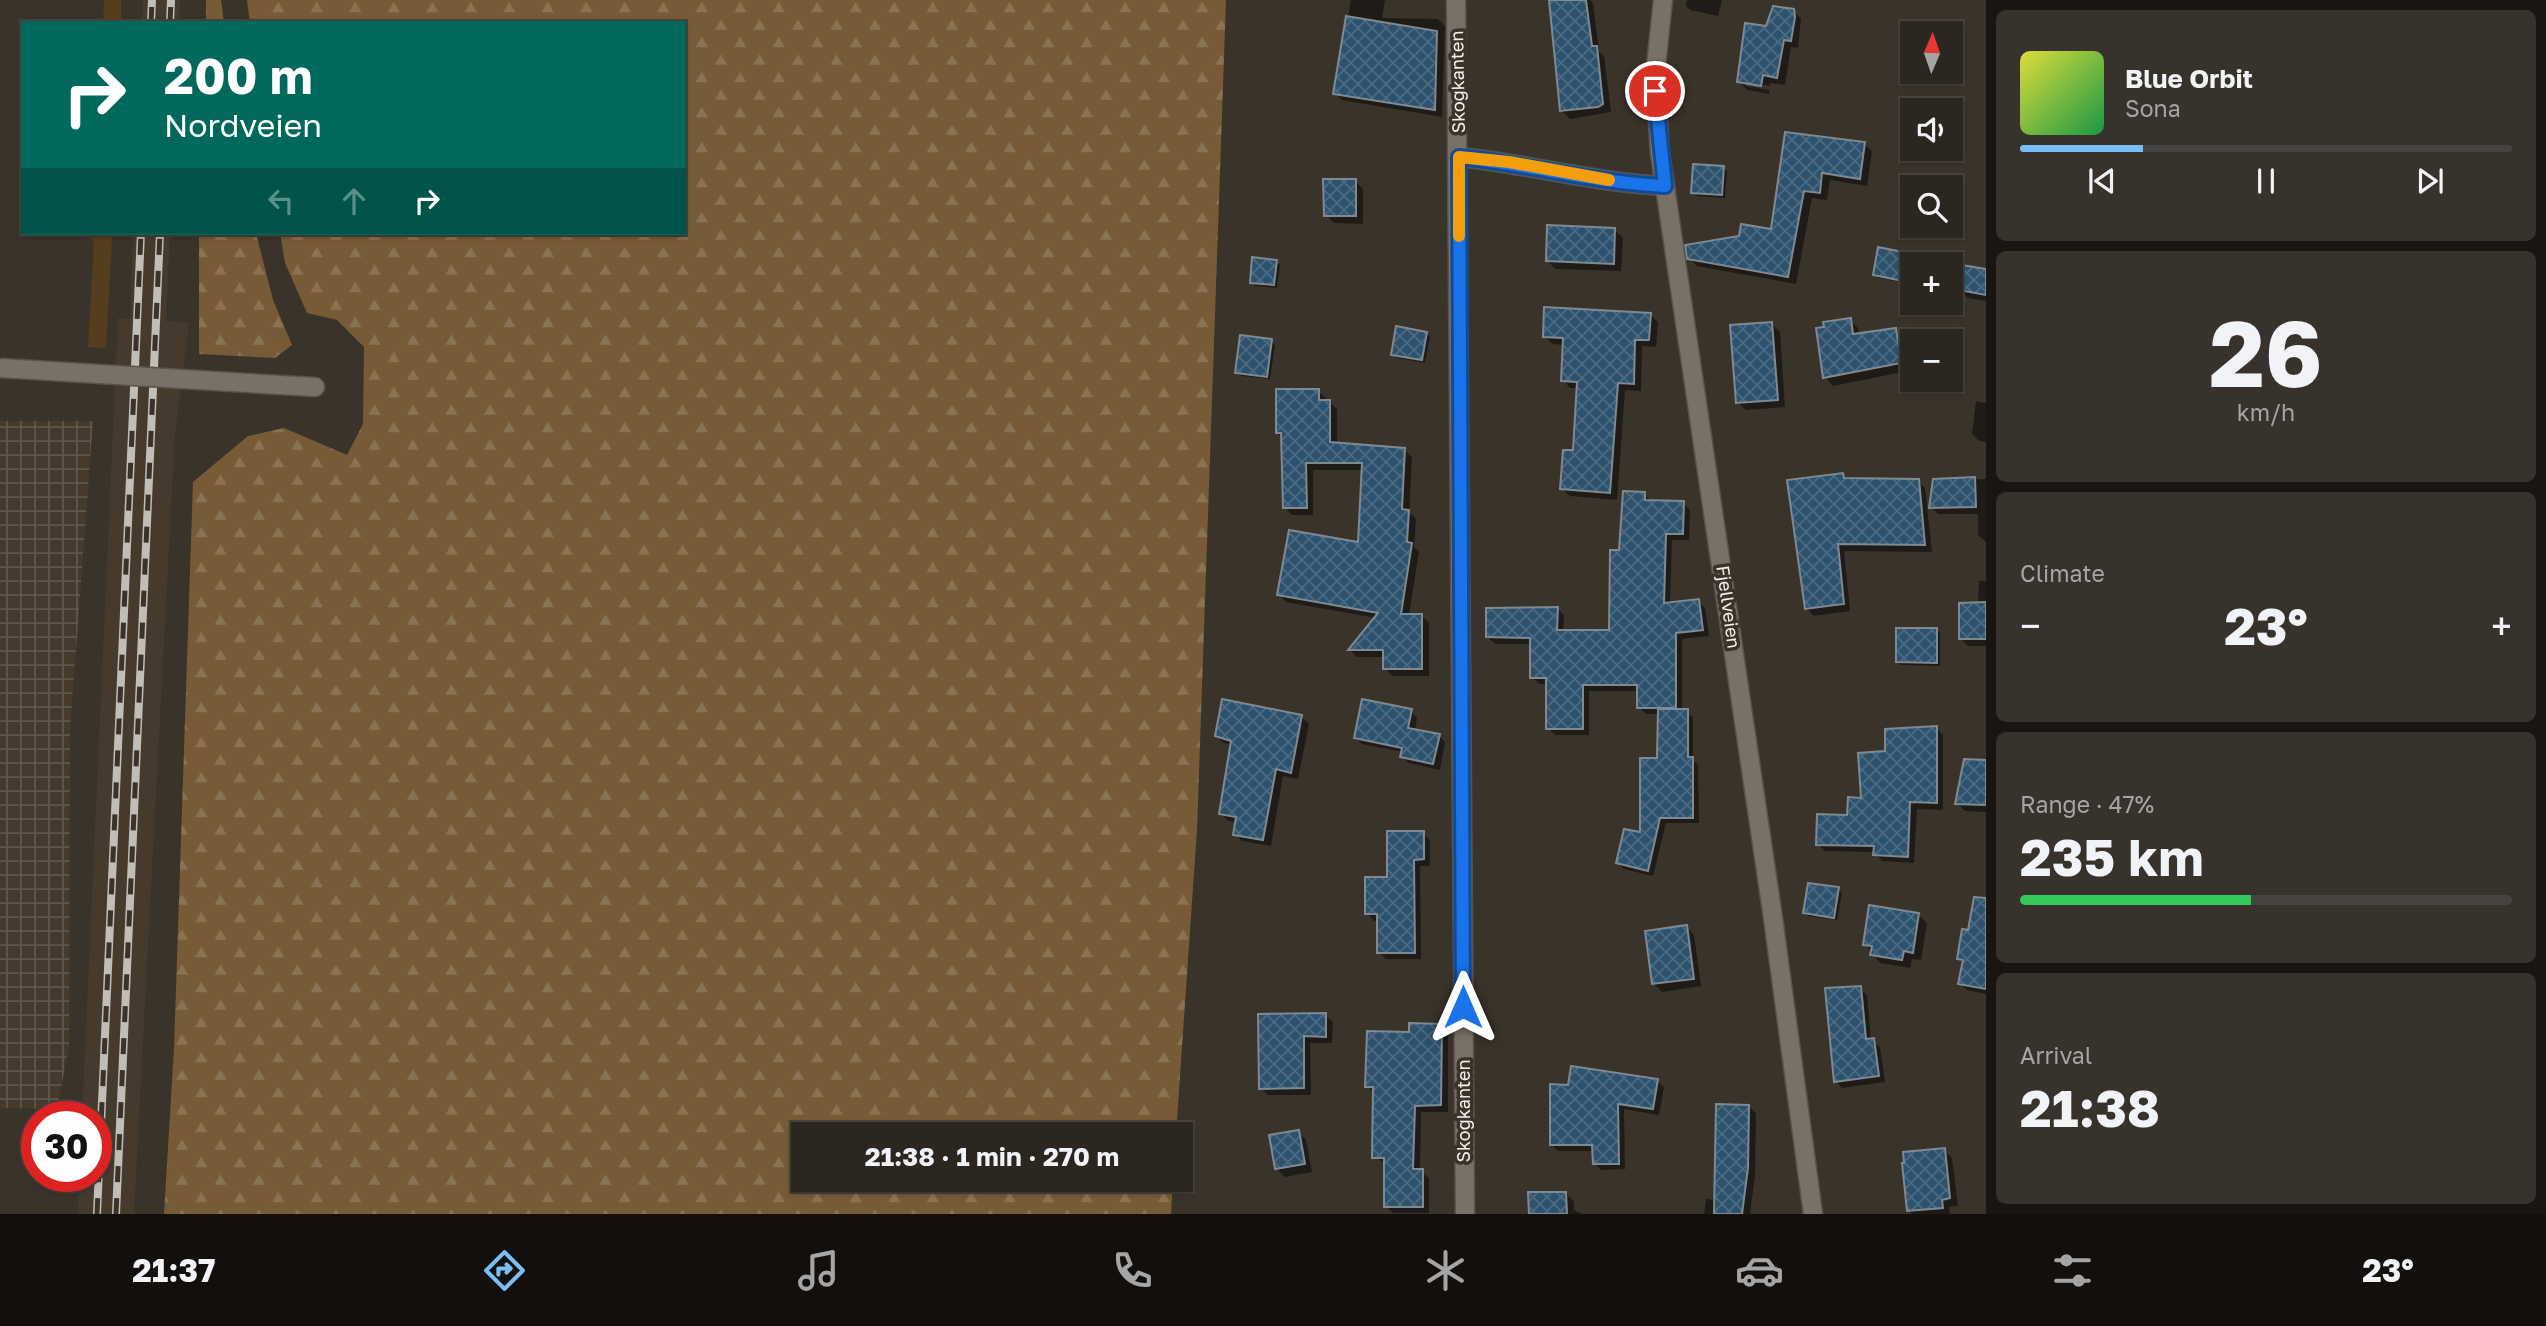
<!DOCTYPE html>
<html lang="en">
<head>
<meta charset="utf-8">
<style>
  :root { --surface:#2c2620; --page:#38322d; --text:#f1f3f6; --muted:#a6a5a5; --line:#48433e; --accent:#78bff7 }
  body { margin:0; font-family:"Golos Text",sans-serif; background:var(--page); color:var(--text); height:100vh; display:flex; flex-direction:column; font-size:26px; white-space:nowrap }
  * { box-sizing:border-box; margin:0 }
  p { font-size:23px; color:var(--muted) }
  .icon { flex:none; width:38px; height:38px; fill:none; stroke:currentColor; stroke-width:2; stroke-linecap:round; stroke-linejoin:round }
  .map { position:relative; flex:1; overflow:hidden }
  .side { display:flex; flex-direction:column; gap:10px; padding:10px; background:#181512; width:560px }
  .side>* { flex:none }
  .banner { position:absolute; left:21px; top:21px; width:665px; height:214px; border-radius:0px; box-shadow:0 2px 5px #0004,0 0 0 2px var(--line); background:#00695c; color:#fff; overflow:hidden }
  .needle { width:46px; rotate:2deg }
  .buttons { position:absolute; left:1900px; top:21px; display:grid; gap:14px }
  .buttons a { display:grid; place-items:center; width:63px; height:63px; border-radius:0px; background:var(--surface); box-shadow:0 2px 5px #0004,0 0 0 2px var(--line); font-size:35px }
  .speed { position:absolute; left:21px; top:1101px; display:flex; gap:14px; font-size:35px; font-weight:700; text-align:center }
  .speed>* { display:grid; place-content:center; width:91px; height:91px; border-radius:50%; background:var(--surface); box-shadow:0 2px 5px #0004,0 0 0 2px var(--line); line-height:1 }
  .speed .limit { border:10px solid #d22; background:#fff; color:#111 }
  .pin { position:absolute; display:grid; place-items:center; width:60px; height:60px; color:#fff; margin:-30px; border:4px solid #fff; border-radius:50%; box-shadow:0 2px 7px #0007 }
  .me { position:absolute; width:77px; margin:-38px; rotate:0deg; stroke-linejoin:round; filter:drop-shadow(0 0 5px #0008) }
  .turn { display:flex; align-items:center; gap:24px; height:147px; padding:0 28px; font-size:32px }
  .turn .icon { width:91px; height:91px; stroke-width:2.5 }
  .turn b { display:block; font-size:49px; line-height:60px }
  .lanes { display:flex; align-items:center; height:66px; padding:0 28px; background:#0003; justify-content:center; gap:35px; direction:ltr }
  .lanes .off { opacity:.35 }
  .big { font-size:52px; font-weight:700; line-height:1.1 }
  .side .widget { flex:1; display:flex; flex-direction:column; justify-content:center; gap:10px; min-width:0; padding:0 24px; border-radius:10px; background:var(--page) }
  .side .dial { align-items:center; gap:0 }
  .dial b { font-size:91px; line-height:1 }
  .song { display:flex; align-items:center; gap:21px }
  .cover { width:84px; height:84px; border-radius:10px; background:linear-gradient(135deg,hsl(60 70% 55%),hsl(140 70% 35%)) }
  .played { height:7px; border-radius:4px; background:linear-gradient(90deg,var(--accent) 25%,var(--line) 25%) }
  .keys { display:flex; justify-content:space-around; direction:ltr }
  .heat { display:flex; justify-content:space-between; align-items:center; font-size:38px; direction:ltr }
  .charge { height:10px; border-radius:5px; background:linear-gradient(90deg,#34c759 47%,var(--line) 0) }
  .trip { position:absolute; left:791px; top:1122px; width:402px; height:70px; border-radius:0px; background:var(--surface); box-shadow:0 2px 5px #0004,0 0 0 2px var(--line); font-weight:700; line-height:70px; text-align:center }
  .menu { display:flex; height:112px; justify-content:space-around; align-items:center; background:#120f0d; color:var(--muted) }
  .menu .icon { width:49px; height:49px }
  .menu .active { color:var(--accent) }
  .menu b { font-size:32px; color:var(--text) }
  main { display:flex; flex:1; min-height:0 }
  .map>svg:first-child { display:block }
</style>
</head>
<body>
<main>
<div class="map">
<svg width="1986" height="1214" viewBox="0 0 1986 1214">
  <defs>
    <pattern id="industrial-grid" width="8" height="8" patternUnits="userSpaceOnUse" patternTransform="scale(1.75)"><rect width="8" height="8" fill="#453a2c"/><path d="M0 4h8M4 0v8" fill="none" stroke="#60574b"/></pattern>
    <pattern id="forest-firs" width="22" height="20" patternUnits="userSpaceOnUse" patternTransform="scale(1.75)"><rect width="22" height="20" fill="#765b36"/><path d="M5 1l3.5 6h-7zM16 11l3.5 6h-7z" fill="#8a7353"/></pattern>
    <pattern id="building-cross-hatch" width="8" height="8" patternUnits="userSpaceOnUse" patternTransform="scale(1.75)"><rect width="8" height="8" fill="#2d526e"/><path d="M0 0l8 8M0 8l8-8" fill="none" stroke="#4c6b83"/></pattern>
  </defs>
  <rect width="100%" height="100%" fill="#3a332a"/>
  <g fill="#453a2c">
    <polygon points="143,0 180,0 179,23 142,23"/>
    <polygon points="133,233 170,233 166,321 189,323 175,433 134,1214 78,1214 79,1176 96,1176 96,1116 82,1116 118,318 130,319"/>
  </g>
  <polygon fill="url(#industrial-grid)" points="0,421 93,421 70,730 69,1046 57,1109 0,1108"/>
  <g fill="#553e1d">
    <polygon points="104,0 121,0 121,23 103,23"/>
    <polygon points="89,233 107,233 112,239 106,348 88,347 94,242"/>
  </g>
  <g fill="url(#forest-firs)">
    <polygon points="206,0 221,0 224,23 206,23"/>
    <polygon points="247,0 1226,0 1197,829 1176,1134 803,1134 803,1180 1173,1180 1171,1214 164,1214 174,1048 193,482 248,436 284,428 347,455 363,424 364,347 337,320 307,313 285,263 280,233 684,233 684,23 250,23"/>
    <polygon points="199,233 256,233 273,300 292,345 275,358 199,354"/>
  </g>
  <g fill="#0007" fill-rule="evenodd">
    <polygon points="1351,0 1385,0 1382,18 1438,19 1445,26 1442,117 1342,100 1335,93"/>
    <polygon points="1564,0 1590,0 1593,3 1599,51 1604,56 1611,112 1570,119 1561,110"/>
    <polygon points="1687,0 1722,0 1718,16 1690,10 1686,6"/>
    <path d="M1771 7 1793 11 1801 19 1798 48 1791 47 1785 85 1770 83 1769 94 1747 90 1739 82 1767 28ZM1746 82 1770 86 1769 90 1746 86Z"/>
    <polygon points="1787,134 1864,143 1872,151 1867,186 1830,180 1827,200 1812,198 1796,284 1697,266 1689,258 1740,237 1773,231"/>
    <polygon points="1723,168 1727,171 1725,198 1697,196 1693,193"/>
    <polygon points="1355,181 1363,189 1363,224 1334,223 1326,215"/>
    <polygon points="1614,229 1623,238 1621,271 1556,269 1547,261"/>
    <polygon points="1908,254 1911,258 1907,283 1878,278 1875,275"/>
    <polygon points="1276,261 1280,265 1277,288 1255,286 1252,282"/>
    <polygon points="1986,271 1986,301 1968,298 1959,290"/>
    <polygon points="1650,315 1658,322 1656,347 1642,346 1641,391 1625,390 1617,500 1570,496 1562,489 1575,452 1579,388 1570,388 1563,380 1564,345 1553,344 1545,337"/>
    <polygon points="1850,320 1858,328 1859,335 1895,330 1903,338 1908,371 1833,386 1825,377"/>
    <polygon points="1772,324 1780,332 1785,407 1746,410 1737,402"/>
    <polygon points="1426,333 1430,337 1425,363 1397,358 1393,354"/>
    <polygon points="1271,341 1275,345 1270,379 1241,376 1237,372"/>
    <polygon points="1318,391 1337,409 1337,444 1405,450 1412,458 1409,512 1416,519 1414,547 1419,552 1409,615 1421,615 1429,623 1429,676 1393,676 1385,669 1385,657 1357,657 1350,650 1376,618 1286,602 1279,594 1359,544 1364,470 1313,470 1313,515 1292,515 1285,507 1283,438 1277,433"/>
    <polygon points="1976,401 1986,403 1986,442 1979,441 1972,434"/>
    <polygon points="1843,475 1848,480 1918,481 1925,488 1932,552 1844,551 1850,611 1814,616 1806,608"/>
    <polygon points="1986,479 1986,542 1978,535 1978,514 1938,514 1931,507 1934,481"/>
    <polygon points="1644,494 1651,501 1683,503 1690,510 1689,540 1672,540 1670,604 1698,601 1705,608 1709,636 1682,639 1682,711 1693,717 1693,760 1698,765 1699,823 1666,823 1653,876 1624,869 1618,863 1642,834 1659,759 1659,714 1646,714 1639,707 1639,691 1589,691 1589,735 1555,735 1548,728 1547,684 1539,684 1532,677 1532,644 1495,644 1488,637 1557,608 1564,615 1563,632 1611,631 1621,552"/>
    <polygon points="1979,581 1986,581 1986,646 1968,646 1961,639 1978,604"/>
    <polygon points="1936,629 1940,633 1940,666 1901,665 1897,662"/>
    <polygon points="1411,711 1417,718 1415,731 1439,736 1445,742 1440,770 1409,763 1402,757 1403,752 1362,744 1355,737"/>
    <polygon points="1301,717 1309,724 1298,779 1283,776 1271,846 1242,841 1235,834 1237,822 1228,821 1221,813 1232,745 1224,743 1216,736"/>
    <polygon points="1936,728 1943,735 1943,810 1917,809 1914,863 1882,861 1875,852 1825,851 1818,844 1849,817 1863,800 1887,753"/>
    <polygon points="1986,762 1986,812 1965,811 1957,803"/>
    <polygon points="1423,833 1430,840 1430,866 1420,866 1421,959 1386,959 1379,952 1379,921 1374,921 1367,913"/>
    <polygon points="1838,889 1842,893 1837,920 1808,916 1805,912"/>
    <polygon points="1919,915 1927,923 1921,960 1912,959 1910,968 1880,963 1865,944"/>
    <polygon points="1686,927 1694,935 1701,986 1662,992 1654,984"/>
    <polygon points="1986,929 1986,994 1967,990 1960,983 1964,964 1959,959"/>
    <polygon points="1860,988 1867,995 1871,1041 1880,1047 1885,1082 1842,1088 1836,1081"/>
    <polygon points="1325,1015 1333,1022 1332,1043 1310,1043 1311,1095 1268,1095 1261,1088 1260,1016"/>
    <polygon points="1441,1025 1448,1032 1448,1112 1421,1112 1420,1171 1429,1178 1429,1213 1393,1213 1386,1206 1386,1164 1374,1157 1375,1093 1367,1086 1410,1033"/>
    <polygon points="1657,1081 1664,1087 1659,1115 1624,1109 1625,1169 1601,1170 1594,1163 1594,1151 1558,1151 1551,1144 1552,1086"/>
    <polygon points="1749,1106 1756,1114 1755,1176 1750,1214 1704,1214 1706,1199 1716,1200"/>
    <polygon points="1298,1132 1306,1140 1312,1172 1285,1177 1277,1169"/>
    <polygon points="1944,1150 1952,1158 1958,1206 1949,1207 1950,1214 1912,1214 1909,1211"/>
    <polygon points="1566,1193 1574,1202 1574,1210 1582,1214 1530,1214"/>
  </g>
  <g fill="url(#building-cross-hatch)" stroke="#7f8992" stroke-width="2">
    <polygon points="1549,0 1586,0 1592,46 1597,46 1603,104 1598,107 1560,111"/>
    <polygon points="1773,6 1794,9 1795,17 1791,41 1784,40 1777,78 1763,75 1761,86 1737,82 1745,23 1766,26"/>
    <polygon points="1346,16 1437,31 1435,110 1333,94"/>
    <polygon points="1785,132 1865,142 1860,179 1822,173 1820,193 1804,191 1788,277 1687,259 1685,245 1739,236 1741,224 1771,229"/>
    <polygon points="1693,164 1724,166 1722,195 1691,193"/>
    <polygon points="1323,179 1356,179 1356,216 1324,216"/>
    <polygon points="1547,225 1615,228 1614,264 1546,261"/>
    <polygon points="1878,247 1908,253 1903,281 1873,275"/>
    <polygon points="1252,257 1277,260 1274,285 1250,283"/>
    <polygon points="1962,265 1986,269 1986,295 1959,290"/>
    <polygon points="1544,307 1651,313 1649,340 1635,340 1634,384 1618,383 1610,493 1560,489 1563,450 1573,450 1577,382 1561,381 1563,338 1543,337"/>
    <polygon points="1851,318 1853,334 1896,328 1901,363 1823,378 1816,328 1824,327 1823,322"/>
    <polygon points="1772,322 1778,400 1736,403 1730,325"/>
    <polygon points="1396,326 1427,332 1422,360 1391,355"/>
    <polygon points="1240,335 1272,339 1267,377 1235,373"/>
    <polygon points="1276,389 1319,389 1319,400 1330,400 1330,442 1405,448 1402,509 1409,510 1407,542 1412,543 1401,614 1422,614 1422,669 1383,669 1383,650 1348,650 1378,613 1277,595 1289,530 1358,542 1362,463 1306,463 1307,508 1283,508 1281,433 1276,433"/>
    <polygon points="1843,473 1844,478 1919,479 1925,545 1838,544 1844,604 1805,609 1787,480"/>
    <polygon points="1975,477 1976,507 1929,508 1933,479"/>
    <polygon points="1623,491 1645,492 1645,500 1684,501 1683,534 1666,534 1664,603 1699,599 1703,630 1676,633 1676,708 1637,708 1637,685 1583,685 1583,729 1546,729 1546,678 1530,678 1530,638 1486,637 1486,608 1558,607 1557,630 1609,630 1610,550 1619,550"/>
    <polygon points="1986,602 1986,639 1959,639 1959,603"/>
    <polygon points="1896,628 1937,628 1937,663 1896,662"/>
    <polygon points="1222,699 1302,715 1291,773 1276,769 1263,840 1233,835 1236,817 1219,814 1231,741 1215,736"/>
    <polygon points="1362,699 1412,709 1408,728 1440,734 1433,764 1400,757 1402,748 1354,738"/>
    <polygon points="1658,709 1688,709 1688,757 1693,757 1693,818 1660,818 1648,871 1616,863 1624,829 1640,832 1640,758 1657,758"/>
    <polygon points="1937,726 1937,803 1910,802 1908,857 1873,855 1874,846 1816,845 1817,814 1847,815 1848,797 1861,798 1858,753 1885,751 1885,729"/>
    <polygon points="1964,759 1986,760 1986,805 1955,804"/>
    <polygon points="1387,831 1424,831 1424,859 1414,860 1415,953 1377,953 1377,914 1365,914 1365,877 1387,877"/>
    <polygon points="1808,883 1839,887 1834,918 1803,913"/>
    <polygon points="1974,897 1986,898 1986,989 1958,984 1963,960 1957,959 1962,929 1968,930"/>
    <polygon points="1869,905 1919,913 1913,953 1904,951 1902,960 1870,955 1872,946 1863,945"/>
    <polygon points="1687,925 1694,979 1652,984 1645,931"/>
    <polygon points="1861,986 1866,1039 1874,1038 1879,1076 1834,1082 1825,988"/>
    <polygon points="1326,1013 1326,1037 1304,1036 1304,1088 1259,1089 1258,1014"/>
    <polygon points="1409,1023 1442,1024 1441,1105 1415,1106 1413,1169 1423,1169 1423,1207 1384,1207 1384,1158 1372,1158 1373,1087 1365,1087 1367,1031 1409,1032"/>
    <polygon points="1571,1066 1658,1079 1653,1109 1618,1104 1619,1164 1593,1164 1592,1145 1550,1145 1550,1084 1568,1085"/>
    <polygon points="1716,1104 1749,1105 1748,1168 1742,1214 1714,1214"/>
    <polygon points="1299,1130 1305,1164 1275,1169 1269,1135"/>
    <polygon points="1945,1148 1950,1198 1942,1200 1943,1208 1907,1211 1902,1163 1904,1163 1903,1152"/>
    <polygon points="1528,1192 1566,1192 1567,1214 1529,1214"/>
  </g>
  <g fill="none" stroke-linecap="round" stroke-linejoin="round">
    <defs>
      <g id="street">
        <polyline points="1456,0 1465,1214"/>
        <polyline points="1663,0 1655,75 1660,153 1773,918 1813,1214"/>
        <path d="M1459 157C1528 164 1596 183 1665 186"/>
        <polyline points="280,385 315,387"/>
      </g>
    </defs>
    <use href="#street" stroke="#58524a" stroke-width="21"/>
    <use href="#street" stroke="#797168" stroke-width="18"/>
    <defs>
      <g id="rail">
        <polyline points="151,23 152,0"/>
        <polyline points="170,23 171,0"/>
        <polyline points="97,1214 141,233"/>
        <polyline points="116,1214 160,233"/>
      </g>
    </defs>
    <use href="#rail" stroke="#c3bdb7" stroke-width="8"/>
    <use href="#rail" stroke="#3a332a" stroke-width="5" stroke-dasharray="16" stroke-linecap="butt"/>
    <defs>
      <polyline id="street-bridge" points="0,368 280,385"/>
    </defs>
    <use href="#street-bridge" stroke="#58524a" stroke-width="21" stroke-linecap="butt"/>
    <use href="#street-bridge" stroke="#797168" stroke-width="18"/>
  </g>
  <g fill="none" stroke-linecap="round" stroke-linejoin="round">
    <defs>
      <path id="route" d="M1463 1007 1459 157C1528 164 1596 183 1665 186L1655 91"/>
    </defs>
    <use href="#route" stroke="#114b97" stroke-width="18"/>
    <use href="#route" stroke="#1a73e8" stroke-width="12"/>
    <polyline stroke="#f59e0b" stroke-width="12" points="1459,236 1459,157 1509,162 1609,180"/>
  </g>
  <g text-anchor="middle" stroke-width="7" stroke-linejoin="round" paint-order="stroke">
    <g font-size="18" fill="#f4efea" stroke="#3a332a">
      <text transform="translate(1458 82) rotate(-91)" y="6">Skogkanten</text>
      <text transform="translate(1728 607) rotate(82)" y="6">Fjellveien</text>
      <text transform="translate(1464 1111) rotate(-90)" y="6">Skogkanten</text>
    </g>
  </g>
</svg>
<div class="buttons">
<a><svg class="needle" viewBox="-14 -14 28 28"><path d="M0-13l5 13h-10z" fill="#e53935"/><path d="M0 13l5-13h-10z" fill="#a6a5a5"/></svg></a>
<a><svg class="icon" aria-label="sound" viewBox="0 0 24 24"><path d="M4 9h4l5-4v14l-5-4H4zM17 9q2 3 0 6"/></svg></a>
<a><svg class="icon" aria-label="search" viewBox="0 0 24 24"><circle cx="10" cy="10" r="6"/><path d="M15 15l6 6"/></svg></a>
<a>+</a>
<a>−</a>
</div>
<div class="speed"><div class="limit">30</div></div>
<div class="pin" style="left:1655px;top:91px;background:#d93025"><svg class="icon" aria-label="arrive" viewBox="0 0 24 24"><path d="M6 21V4h12l-3 4 3 4H6"/></svg></div>
<svg class="me" style="left:1463px;top:1007px" viewBox="-20 -20 40 40"><path d="M0-17L14 15 0 8-14 15z" fill="#1a73e8" stroke="#fff" stroke-width="4"/></svg>
<div class="trip">21:38 · 1 min · 270 m</div>
<div class="banner">
<div class="turn"><svg class="icon" aria-label="right" viewBox="0 0 24 24"><path d="M7 20v-9h11M14 6l5 5-5 5"/></svg><div><b>200 m</b>Nordveien</div></div>
<div class="lanes"><svg class="icon off" aria-label="left" viewBox="0 0 24 24"><path d="M17 20v-9H6M10 6l-5 5 5 5"/></svg><svg class="icon off" aria-label="ahead" viewBox="0 0 24 24"><path d="M12 20V5M6 11l6-6 6 6"/></svg><svg class="icon" aria-label="right" viewBox="0 0 24 24"><path d="M7 20v-9h11M14 6l5 5-5 5"/></svg></div>
</div>
</div>
<section class="side">
<div class="widget">
<div class="song"><i class="cover"></i><div><b>Blue Orbit</b><p>Sona</p></div></div>
<div class="played"></div>
<div class="keys"><svg class="icon" aria-label="previous" viewBox="0 0 24 24"><path d="M18 5L8 12l10 7zM5 5v14"/></svg><svg class="icon" aria-label="pause" viewBox="0 0 24 24"><path d="M8 5v14M16 5v14"/></svg><svg class="icon" aria-label="next" viewBox="0 0 24 24"><path d="M6 5l10 7-10 7zM19 5v14"/></svg></div>
</div>
<div class="widget dial"><b>26</b><p>km/h</p></div>
<div class="widget"><p>Climate</p>
<div class="heat"><a>−</a><b class="big">23°</b><a>+</a></div>
</div>
<div class="widget"><p>Range · 47%</p><b class="big">235 km</b><div class="charge"></div></div>
<div class="widget"><p>Arrival</p><b class="big">21:38</b></div>
</section>
</main>
<nav class="menu">
<b>21:37</b>
<svg class="icon active" aria-label="directions" viewBox="0 0 24 24"><path d="M12 3l9 9-9 9-9-9zM9 14v-3h6M13 9l2 2-2 2"/></svg>
<svg class="icon" aria-label="music" viewBox="0 0 24 24"><path d="M9 18V5l10-2v13"/><circle cx="6" cy="18" r="3"/><circle cx="16" cy="16" r="3"/></svg>
<svg class="icon" aria-label="phone" viewBox="0 0 24 24"><path d="M5 4h4l2 5-3 2q2 4 5 5l2-3 5 2v4C11 20 4 13 5 4z"/></svg>
<svg class="icon" aria-label="climate" viewBox="0 0 24 24"><path d="M12 3v18M4 7l16 10M4 17L20 7"/></svg>
<svg class="icon" aria-label="car" viewBox="0 0 24 24"><path d="M5 17H2v-5l4-1 3-4h7l3 4 3 1v5h-3M9 17h6M6 11h13"/><circle cx="7" cy="17" r="2"/><circle cx="17" cy="17" r="2"/></svg>
<svg class="icon" aria-label="filters" viewBox="0 0 24 24"><path d="M4 7h16M4 17h16"/><circle cx="9" cy="7" r="2"/><circle cx="15" cy="17" r="2"/></svg>
<b>23°</b>
</nav>
</body>
</html>
